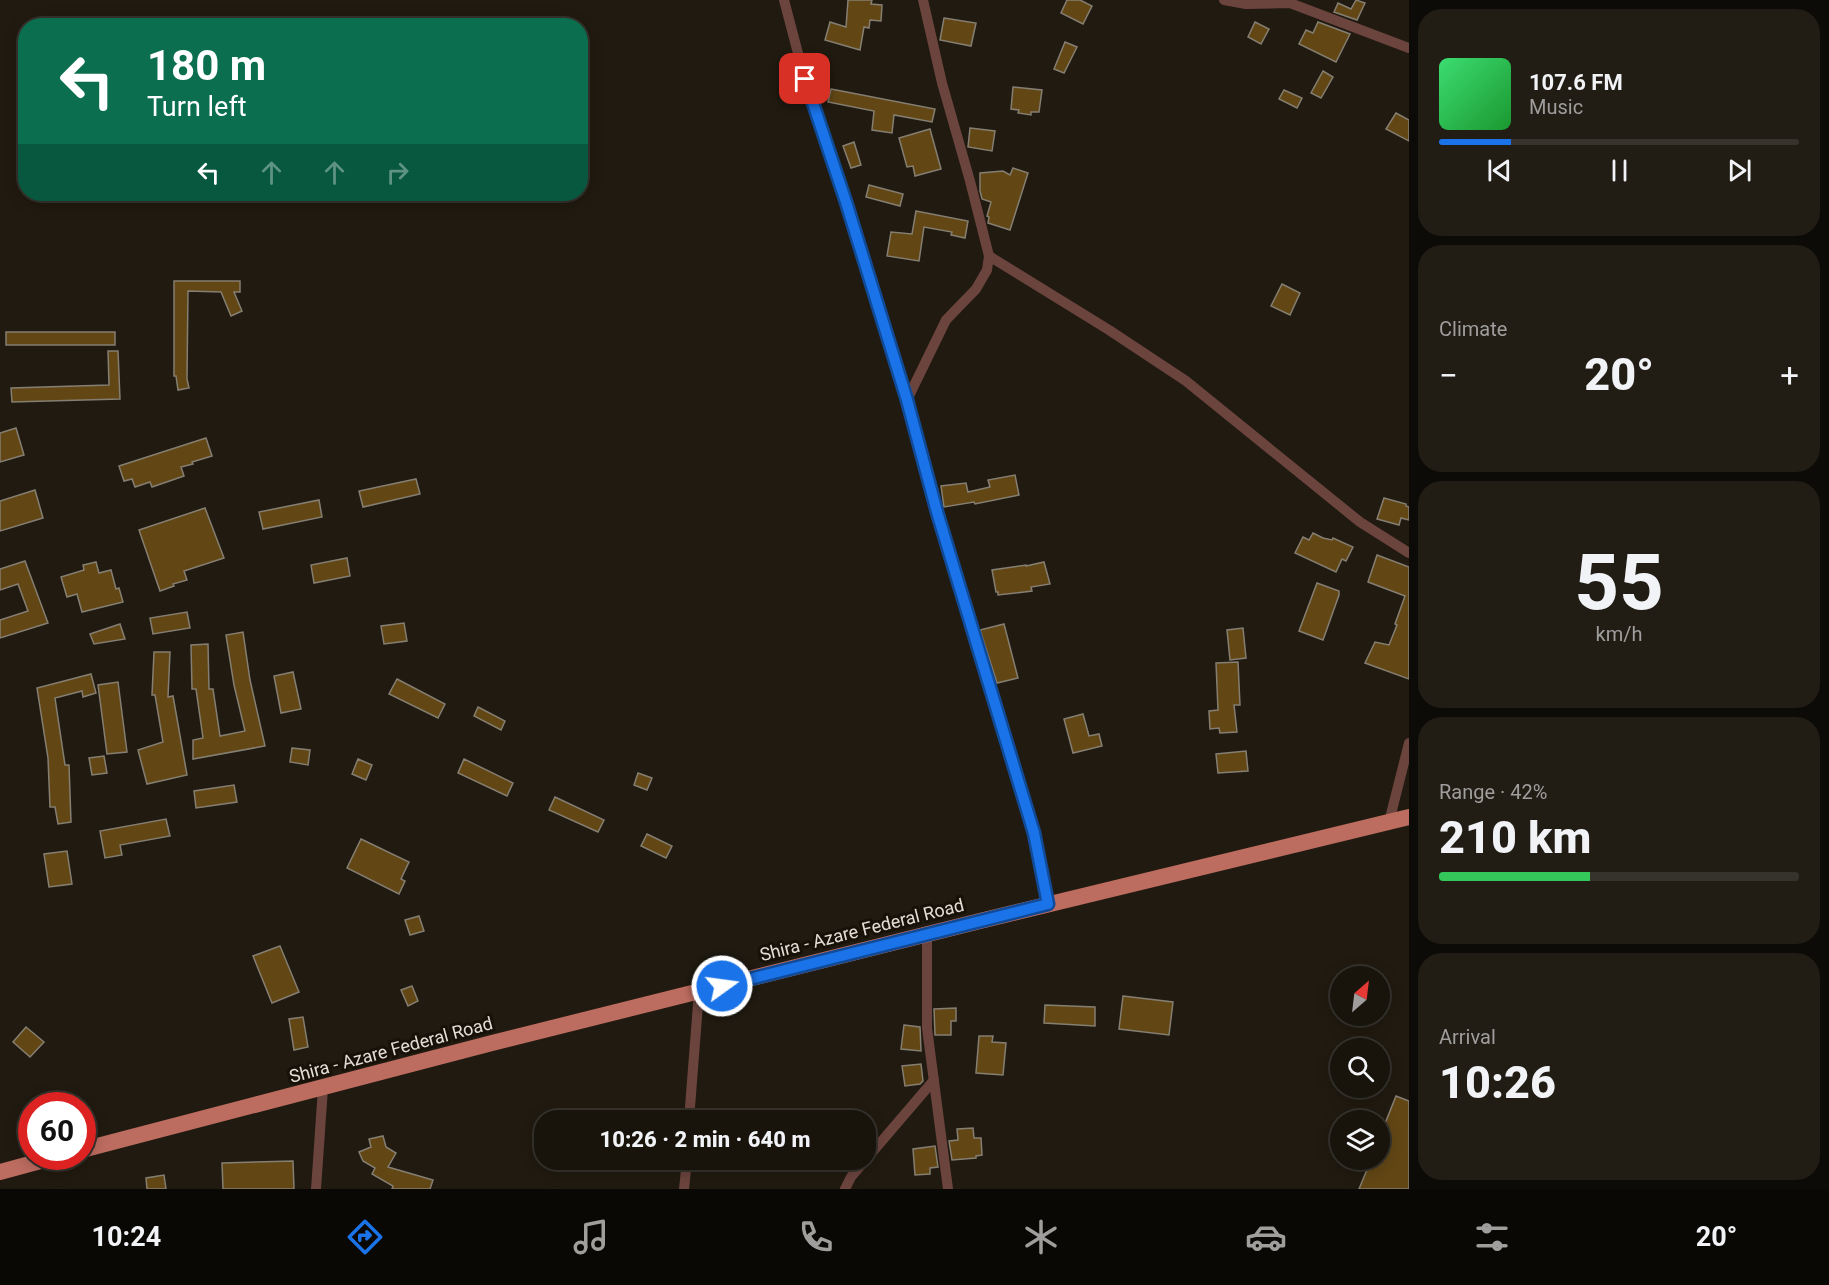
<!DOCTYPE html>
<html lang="en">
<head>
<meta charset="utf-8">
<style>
  :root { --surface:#18140c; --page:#211d15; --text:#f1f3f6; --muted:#9f9e9d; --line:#36332d; --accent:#1a73e8 }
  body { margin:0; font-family:Roboto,sans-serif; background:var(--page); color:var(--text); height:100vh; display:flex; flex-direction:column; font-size:22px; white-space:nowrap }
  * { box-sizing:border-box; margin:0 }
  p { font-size:20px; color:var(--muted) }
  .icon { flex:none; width:33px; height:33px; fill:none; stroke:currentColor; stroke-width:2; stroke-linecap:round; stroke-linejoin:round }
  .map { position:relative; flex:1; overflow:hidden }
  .side { display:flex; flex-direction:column; gap:9px; padding:9px; background:#0d0b07; width:420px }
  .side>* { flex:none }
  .guide { position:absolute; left:18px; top:18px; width:570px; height:183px; border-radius:24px; box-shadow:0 3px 15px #0003,0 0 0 2px var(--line); background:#0b6e4f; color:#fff; overflow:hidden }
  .needle { width:39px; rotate:28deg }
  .tools { position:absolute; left:1330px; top:966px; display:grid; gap:12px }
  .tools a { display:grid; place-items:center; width:60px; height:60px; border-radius:50%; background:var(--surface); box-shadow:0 3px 15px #0003,0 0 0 2px var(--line); font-size:30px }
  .speed { position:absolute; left:18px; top:1092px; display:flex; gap:12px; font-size:30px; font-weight:700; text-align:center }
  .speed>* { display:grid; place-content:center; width:78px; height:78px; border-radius:50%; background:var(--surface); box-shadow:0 3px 15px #0003,0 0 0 2px var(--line); line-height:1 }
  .speed .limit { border:9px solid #d22; background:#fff; color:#111 }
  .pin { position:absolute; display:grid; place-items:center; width:51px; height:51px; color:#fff; margin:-26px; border-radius:12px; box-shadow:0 3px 9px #0006 }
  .me { position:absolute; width:66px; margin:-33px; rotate:76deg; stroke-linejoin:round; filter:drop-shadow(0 0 4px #0008) }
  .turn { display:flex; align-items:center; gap:21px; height:126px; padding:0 30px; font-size:27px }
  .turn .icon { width:78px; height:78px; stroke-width:2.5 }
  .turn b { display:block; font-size:42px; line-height:51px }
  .lanes { display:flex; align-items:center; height:57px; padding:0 30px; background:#0003; justify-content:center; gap:30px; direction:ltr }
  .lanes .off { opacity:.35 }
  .big { font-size:45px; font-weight:800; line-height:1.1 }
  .side .card { flex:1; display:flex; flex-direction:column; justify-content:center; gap:9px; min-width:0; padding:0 21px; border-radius:24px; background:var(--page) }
  .side .dial { align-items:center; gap:0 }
  .dial b { font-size:78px; line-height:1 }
  .song { display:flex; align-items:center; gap:18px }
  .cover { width:72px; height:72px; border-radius:9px; background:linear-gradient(135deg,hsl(140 70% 55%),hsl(130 70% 35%)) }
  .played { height:6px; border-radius:3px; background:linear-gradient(90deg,var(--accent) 20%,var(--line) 20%) }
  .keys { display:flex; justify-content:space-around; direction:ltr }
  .heat { display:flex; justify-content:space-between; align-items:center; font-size:33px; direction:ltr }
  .charge { height:9px; border-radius:4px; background:linear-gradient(90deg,#34c759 42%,var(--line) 0) }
  .trip { position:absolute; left:534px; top:1110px; width:342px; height:60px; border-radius:24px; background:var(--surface); box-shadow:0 3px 15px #0003,0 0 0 2px var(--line); font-weight:800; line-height:60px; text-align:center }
  .dock { display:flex; height:96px; justify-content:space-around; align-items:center; background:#0a0805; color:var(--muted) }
  .dock .icon { width:42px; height:42px }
  .dock .selected { color:var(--accent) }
  .dock b { font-size:27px; color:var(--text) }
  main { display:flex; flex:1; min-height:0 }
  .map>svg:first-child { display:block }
</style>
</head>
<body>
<main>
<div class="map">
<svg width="1409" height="1189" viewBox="0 0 1409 1189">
  <rect width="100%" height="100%" fill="#201a10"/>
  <g fill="#624715" stroke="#857e72" stroke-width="1.5">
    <polygon points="848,0 872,0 871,4 882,5 881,21 870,20 869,28 864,27 860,50 825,40 830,22 846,27"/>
    <polygon points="1067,0 1080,0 1092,6 1083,24 1061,13"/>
    <polygon points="1356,0 1365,3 1357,20 1334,12 1338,3 1351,9"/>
    <polygon points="944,18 976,23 971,46 940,40"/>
    <polygon points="1255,22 1269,29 1261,44 1248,37"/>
    <polygon points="1318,22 1350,34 1336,62 1299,44 1306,30 1313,33"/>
    <polygon points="1065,42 1077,47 1064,73 1054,69"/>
    <polygon points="1323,71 1333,77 1321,98 1311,93"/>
    <polygon points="1013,87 1042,90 1039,112 1031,112 1031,115 1018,113 1019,110 1011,109"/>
    <polygon points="831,89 935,109 932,122 894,115 892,133 872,130 874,111 828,102"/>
    <polygon points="1284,90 1302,98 1297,108 1279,99"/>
    <polygon points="1396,113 1409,120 1409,141 1386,129"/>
    <polygon points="970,128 995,131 992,151 968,147"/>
    <polygon points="930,129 941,169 915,176 913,166 907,167 899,138"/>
    <polygon points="854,142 861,165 851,168 843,146"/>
    <polygon points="1013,168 1028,173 1010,230 988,223 989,217 987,216 991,202 982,199 980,191 980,173 1003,171 1010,175"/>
    <polygon points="869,185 903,194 900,206 866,197"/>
    <polygon points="916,211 968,221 965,238 951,235 952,232 924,227 919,261 887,256 891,232 912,234"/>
    <polygon points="174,281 240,281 240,292 234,292 242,311 231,316 221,292 188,291 187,379 189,388 178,390 176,376 174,376"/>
    <polygon points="1282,284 1300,293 1290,315 1271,306"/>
    <rect x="6" y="332" width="109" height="13"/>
    <polygon points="108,351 118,351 120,399 12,402 11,388 109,385"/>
    <polygon points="16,428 24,455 0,462 0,433"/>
    <polygon points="206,438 212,456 192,462 193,464 181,467 184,476 152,487 150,482 135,487 132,479 124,481 119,466"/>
    <polygon points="1015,475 1019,495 975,504 974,502 944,507 941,486 966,483 968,492 990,487 988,480"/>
    <polygon points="416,479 420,494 363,507 359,491"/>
    <polygon points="35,490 43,518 0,531 0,501"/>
    <polygon points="1384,498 1406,504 1406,506 1409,507 1409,520 1401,518 1399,525 1377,519"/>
    <polygon points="319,500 322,517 263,529 259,512"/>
    <polygon points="205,508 224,558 184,571 187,580 173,584 174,586 160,591 139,530"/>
    <polygon points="1313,533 1323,538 1332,540 1333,538 1353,547 1346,561 1342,559 1336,572 1295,553 1303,537 1309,540"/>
    <polygon points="1377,555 1409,567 1409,679 1365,663 1375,642 1389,645 1397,625 1395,624 1405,596 1368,582"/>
    <polygon points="347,558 350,576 314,583 311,565"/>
    <polygon points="25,561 48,623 0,638 0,620 28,611 18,584 0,590 0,569"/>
    <polygon points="96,562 99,573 111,570 116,589 119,588 123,602 82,612 77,594 67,597 61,577 84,570 83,565"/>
    <polygon points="1044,562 1050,584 1031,587 1032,591 998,595 998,592 996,592 992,570 1026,565 1026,566"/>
    <polygon points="1317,583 1339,591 1339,595 1323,640 1299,631"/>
    <polygon points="187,612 190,628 153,634 150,618"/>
    <polygon points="404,623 407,641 384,644 381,626"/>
    <polygon points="120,624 125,639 94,644 90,634"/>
    <polygon points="1004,624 1018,678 997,683 980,630"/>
    <polygon points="1243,628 1246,658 1230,660 1227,630"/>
    <polygon points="243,632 250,680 265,746 193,759 193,740 203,738 196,689 192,689 191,645 208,644 209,689 213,689 220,736 245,731 234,685 226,635"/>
    <polygon points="154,652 170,652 168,697 173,696 187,775 147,784 138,750 163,742 155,695 152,695"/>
    <polygon points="1238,662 1240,705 1234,705 1237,732 1220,733 1219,728 1210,729 1209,711 1218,710 1216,663"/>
    <polygon points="293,672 301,709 281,713 274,676"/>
    <polygon points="91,674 96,693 83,697 82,691 55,698 65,765 69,765 71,822 58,824 55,807 50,807 48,758 37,688"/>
    <polygon points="397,679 445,704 438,718 389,694"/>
    <polygon points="118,682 127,752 107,754 98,685"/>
    <polygon points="478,707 505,721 501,730 474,716"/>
    <polygon points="1083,714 1089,736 1099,734 1102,746 1073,753 1064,719"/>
    <polygon points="292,748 310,750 308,765 290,762"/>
    <polygon points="1246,751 1248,771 1218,773 1216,754"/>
    <polygon points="104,756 107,773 92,775 89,758"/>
    <polygon points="358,759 372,765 366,780 352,774"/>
    <polygon points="464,759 513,783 507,796 458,773"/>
    <polygon points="638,773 652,778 647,790 634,785"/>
    <polygon points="234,785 237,802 196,808 194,791"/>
    <polygon points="555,797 604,820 598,832 549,810"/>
    <polygon points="166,819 170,836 120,845 122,855 105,858 100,831"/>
    <polygon points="647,834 672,846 666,858 641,846"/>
    <polygon points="361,839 409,862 401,879 405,881 399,894 347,868"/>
    <polygon points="67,851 72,884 49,887 44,854"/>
    <polygon points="419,916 424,931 410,935 405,920"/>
    <polygon points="280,946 299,992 272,1003 253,956"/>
    <polygon points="412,986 418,1001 408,1006 401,990"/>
    <polygon points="1123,996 1173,1002 1169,1035 1119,1029"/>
    <polygon points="1045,1005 1095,1007 1095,1026 1044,1023"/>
    <polygon points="956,1008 956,1021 951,1021 951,1035 935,1035 934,1009"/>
    <polygon points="303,1017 308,1047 294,1050 289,1019"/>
    <polygon points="904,1025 920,1027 921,1051 901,1049"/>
    <polygon points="26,1027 44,1042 30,1057 13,1042"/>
    <polygon points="979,1036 993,1036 992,1042 1006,1043 1003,1075 976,1073"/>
    <polygon points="921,1064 923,1081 920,1084 905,1086 902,1066"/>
    <polygon points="1396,1096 1409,1101 1409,1189 1359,1189 1371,1160 1380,1160 1380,1136"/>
    <polygon points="973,1128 974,1138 981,1138 982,1155 976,1156 976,1158 952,1160 949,1141 958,1140 957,1129"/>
    <polygon points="383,1136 386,1147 396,1153 388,1167 433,1180 430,1189 392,1189 393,1186 372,1174 375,1168 363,1161 359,1152 371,1147 369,1139"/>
    <polygon points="935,1146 938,1167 930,1168 930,1174 915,1175 913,1149"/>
    <polygon points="293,1161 294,1189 223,1189 222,1163"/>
    <polygon points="164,1175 166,1189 147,1189 146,1178"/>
  </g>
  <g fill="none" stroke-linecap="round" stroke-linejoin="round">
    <g stroke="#6c443e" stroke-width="10">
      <polyline points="784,0 810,99 846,202 907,400 937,512 1034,833 1048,904"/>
      <polyline points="1224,0 1246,4 1290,3 1409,48"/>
      <polyline points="989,256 1109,330 1186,381 1360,522 1409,553"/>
      <polyline points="907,400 946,320 976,289 987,270 989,256 970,181 942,83 923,0"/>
      <polyline points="1389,822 1409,743"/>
      <polyline points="927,934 927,1028 948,1189"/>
      <polyline points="689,1120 699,991"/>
      <polyline points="316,1189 323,1088"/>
      <polyline points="684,1189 687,1160"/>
      <polyline points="845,1189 851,1177 934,1080"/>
    </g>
    <g stroke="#bd6c60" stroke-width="16">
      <polyline points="82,1150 492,1043 984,920 1409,817"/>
      <polyline points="0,1172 59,1156"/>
    </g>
  </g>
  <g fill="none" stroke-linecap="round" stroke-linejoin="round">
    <defs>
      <polyline id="route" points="722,986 1048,904 1034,833 937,512 907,400 846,202 805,79"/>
    </defs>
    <use href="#route" stroke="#114b97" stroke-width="15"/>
    <use href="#route" stroke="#1a73e8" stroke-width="10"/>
  </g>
  <g text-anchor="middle" stroke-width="6" stroke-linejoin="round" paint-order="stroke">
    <g font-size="18" fill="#e2ded7" stroke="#171108">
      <text transform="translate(862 930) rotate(-14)" y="6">Shira - Azare Federal Road</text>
      <text transform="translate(391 1050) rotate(-15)" y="6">Shira - Azare Federal Road</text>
    </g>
  </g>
</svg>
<div class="tools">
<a><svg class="needle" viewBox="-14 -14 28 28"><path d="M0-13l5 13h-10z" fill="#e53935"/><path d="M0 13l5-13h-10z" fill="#9f9e9d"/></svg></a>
<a><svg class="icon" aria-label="search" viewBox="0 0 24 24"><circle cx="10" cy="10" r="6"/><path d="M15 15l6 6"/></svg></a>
<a><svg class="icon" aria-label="layers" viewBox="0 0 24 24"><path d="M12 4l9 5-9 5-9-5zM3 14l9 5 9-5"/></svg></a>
</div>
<div class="speed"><div class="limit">60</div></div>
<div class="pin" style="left:805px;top:79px;background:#d93025"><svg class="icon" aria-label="arrive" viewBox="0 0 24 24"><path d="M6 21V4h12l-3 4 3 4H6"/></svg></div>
<svg class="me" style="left:722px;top:986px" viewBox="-20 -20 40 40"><circle r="17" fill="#1a73e8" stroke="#fff" stroke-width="3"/><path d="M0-11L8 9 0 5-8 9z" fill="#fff"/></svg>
<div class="trip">10:26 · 2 min · 640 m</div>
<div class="guide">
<div class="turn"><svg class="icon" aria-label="left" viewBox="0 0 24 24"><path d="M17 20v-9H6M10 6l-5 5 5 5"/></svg><div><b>180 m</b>Turn left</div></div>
<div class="lanes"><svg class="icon" aria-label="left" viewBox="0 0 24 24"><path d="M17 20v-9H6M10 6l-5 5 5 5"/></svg><svg class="icon off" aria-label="ahead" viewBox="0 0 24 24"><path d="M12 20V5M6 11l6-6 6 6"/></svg><svg class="icon off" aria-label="ahead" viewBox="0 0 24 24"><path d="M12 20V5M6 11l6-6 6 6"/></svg><svg class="icon off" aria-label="right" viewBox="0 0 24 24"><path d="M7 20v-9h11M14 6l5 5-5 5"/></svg></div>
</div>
</div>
<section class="side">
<div class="card">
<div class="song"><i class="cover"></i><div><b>107.6 FM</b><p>Music</p></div></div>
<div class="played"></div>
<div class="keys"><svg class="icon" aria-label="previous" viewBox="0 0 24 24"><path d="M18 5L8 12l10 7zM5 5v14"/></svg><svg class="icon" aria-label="pause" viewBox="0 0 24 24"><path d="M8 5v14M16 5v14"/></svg><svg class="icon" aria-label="next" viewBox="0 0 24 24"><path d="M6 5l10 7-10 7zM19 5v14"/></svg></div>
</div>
<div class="card"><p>Climate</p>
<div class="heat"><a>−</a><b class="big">20°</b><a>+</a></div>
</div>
<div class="card dial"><b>55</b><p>km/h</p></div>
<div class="card"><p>Range · 42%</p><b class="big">210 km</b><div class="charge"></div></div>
<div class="card"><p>Arrival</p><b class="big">10:26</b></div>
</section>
</main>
<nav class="dock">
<b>10:24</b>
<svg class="icon selected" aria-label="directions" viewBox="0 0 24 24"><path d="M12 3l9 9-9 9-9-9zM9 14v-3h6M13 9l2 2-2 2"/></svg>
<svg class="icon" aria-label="music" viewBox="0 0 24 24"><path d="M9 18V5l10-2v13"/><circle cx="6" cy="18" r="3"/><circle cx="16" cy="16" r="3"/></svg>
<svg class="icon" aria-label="phone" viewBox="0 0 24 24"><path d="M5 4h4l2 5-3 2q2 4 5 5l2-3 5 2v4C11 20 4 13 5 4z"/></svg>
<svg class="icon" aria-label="climate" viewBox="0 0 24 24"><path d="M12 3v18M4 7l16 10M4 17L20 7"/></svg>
<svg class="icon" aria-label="car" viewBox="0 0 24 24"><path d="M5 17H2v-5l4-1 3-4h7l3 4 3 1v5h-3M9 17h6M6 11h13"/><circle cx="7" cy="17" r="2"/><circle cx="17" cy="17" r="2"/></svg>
<svg class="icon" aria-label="filters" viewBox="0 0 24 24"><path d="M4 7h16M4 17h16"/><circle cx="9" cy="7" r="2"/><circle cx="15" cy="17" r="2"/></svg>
<b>20°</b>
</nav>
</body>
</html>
